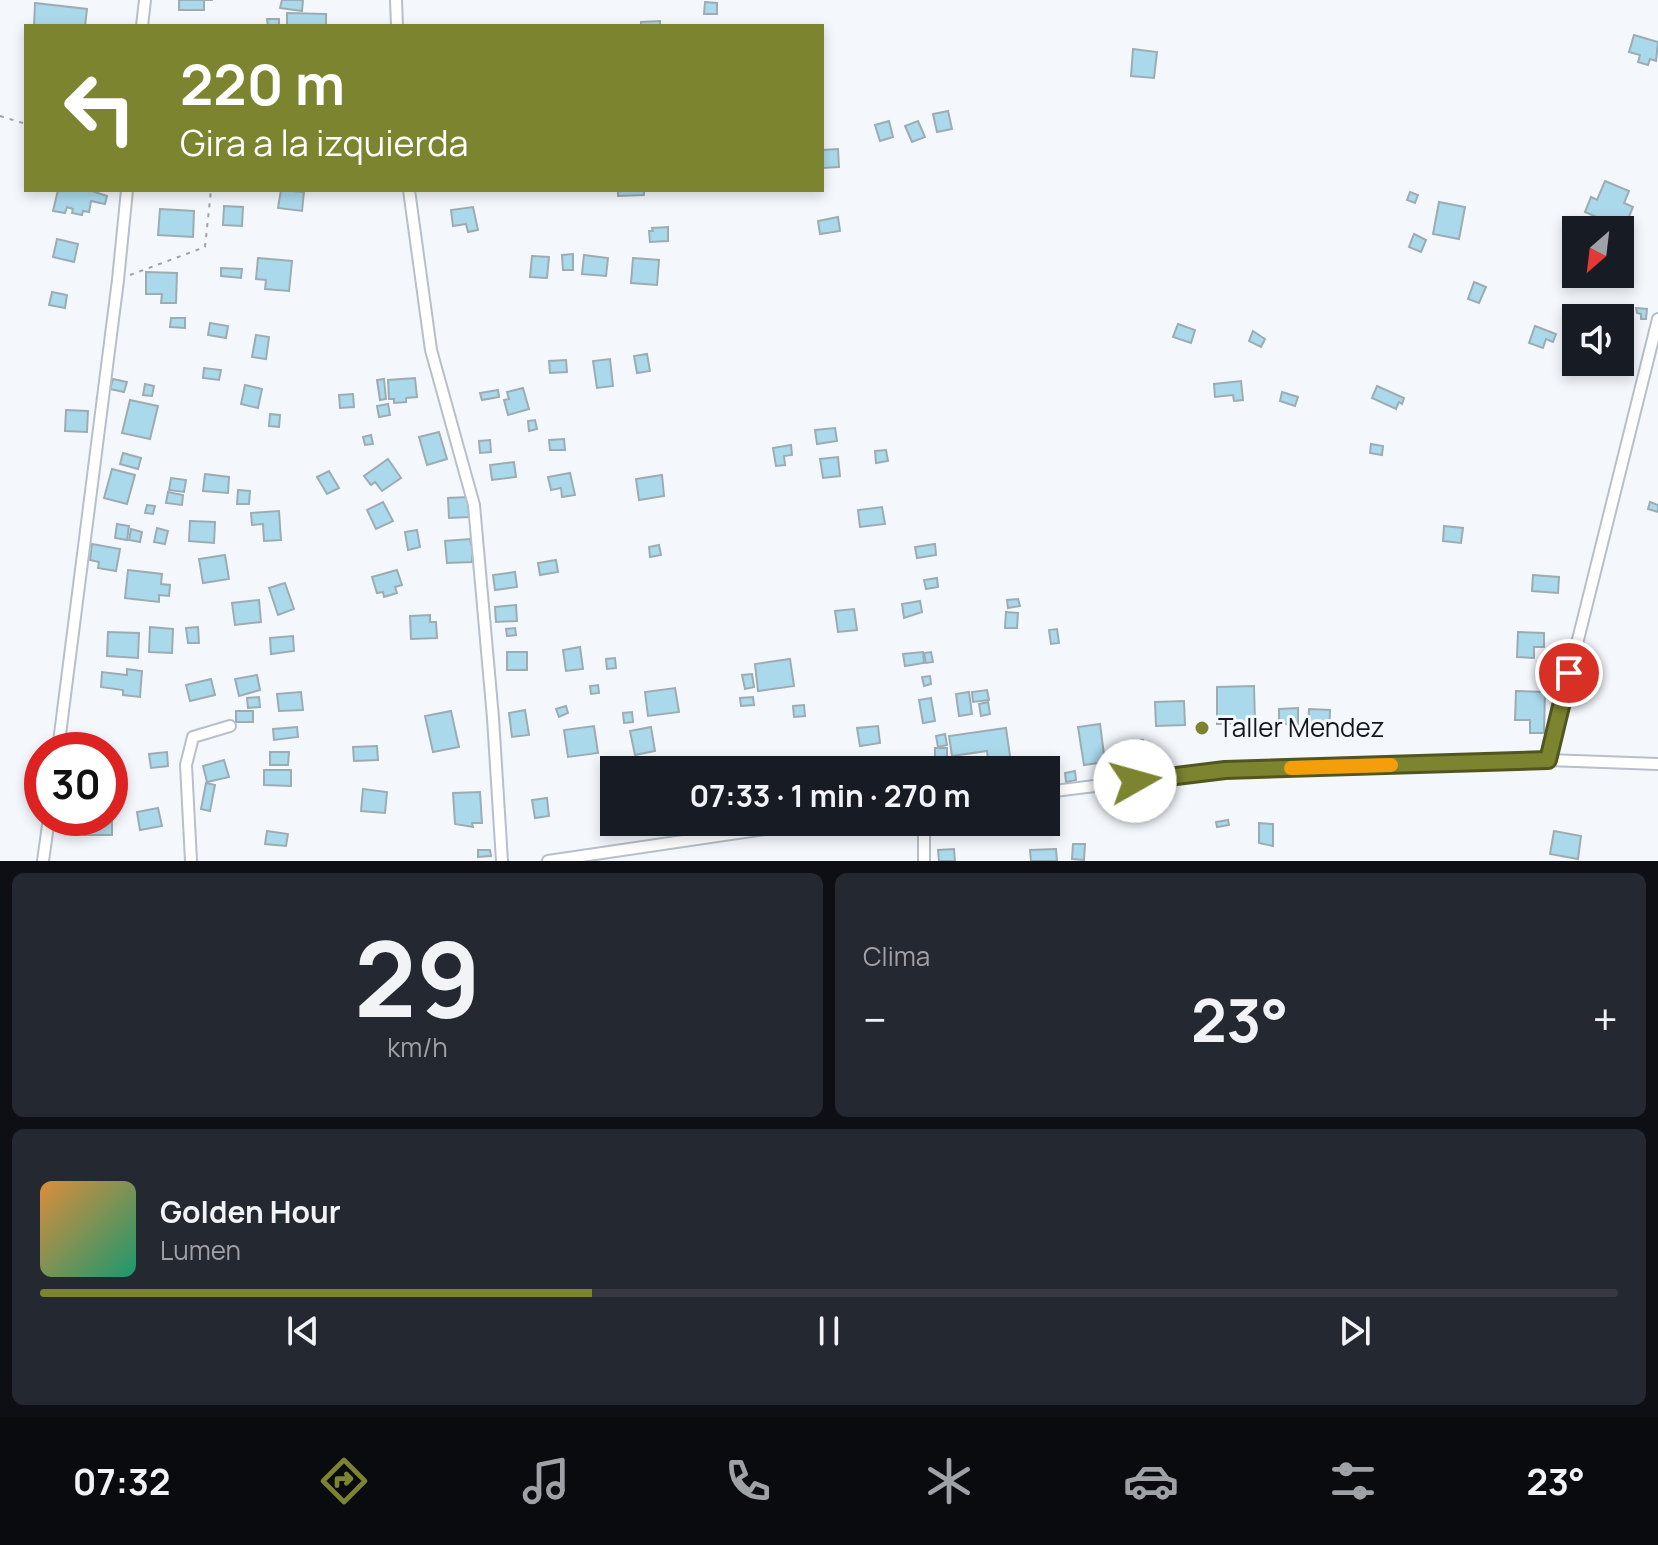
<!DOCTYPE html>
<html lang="es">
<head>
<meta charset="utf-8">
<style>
  :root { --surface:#171b24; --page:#242831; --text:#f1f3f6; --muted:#9ea1a6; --line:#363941; --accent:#7d8430 }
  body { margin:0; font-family:Manrope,sans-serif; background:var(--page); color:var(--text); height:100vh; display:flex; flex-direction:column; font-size:30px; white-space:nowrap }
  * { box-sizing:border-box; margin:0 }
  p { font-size:26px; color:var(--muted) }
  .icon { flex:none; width:44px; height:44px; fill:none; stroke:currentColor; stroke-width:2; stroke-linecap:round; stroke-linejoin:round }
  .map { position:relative; height:861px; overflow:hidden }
  .side { display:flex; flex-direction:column; gap:12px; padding:12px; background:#0d0f14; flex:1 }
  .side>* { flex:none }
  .banner { position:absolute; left:24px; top:24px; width:800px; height:168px; border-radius:0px; box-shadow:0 4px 12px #0003; background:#7d8430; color:#fff; overflow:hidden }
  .needle { width:52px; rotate:208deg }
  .tools { position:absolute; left:1562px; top:216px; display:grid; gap:16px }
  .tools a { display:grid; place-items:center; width:72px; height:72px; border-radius:0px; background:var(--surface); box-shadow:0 4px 12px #0003; font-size:40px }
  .speed { position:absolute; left:24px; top:732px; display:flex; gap:16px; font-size:40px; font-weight:700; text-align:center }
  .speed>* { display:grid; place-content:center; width:104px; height:104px; border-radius:50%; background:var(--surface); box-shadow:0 4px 12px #0003; line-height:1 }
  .speed .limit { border:12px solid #d22; background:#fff; color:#111 }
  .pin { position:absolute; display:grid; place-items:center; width:68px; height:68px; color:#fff; margin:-34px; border:4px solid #fff; border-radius:50%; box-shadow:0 2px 8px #0007 }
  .me { position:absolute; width:88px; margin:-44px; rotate:83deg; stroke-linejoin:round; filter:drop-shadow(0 0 6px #0008) }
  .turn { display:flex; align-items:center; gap:28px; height:168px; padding:0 24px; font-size:36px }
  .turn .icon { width:104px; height:104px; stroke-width:2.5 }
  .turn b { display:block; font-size:56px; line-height:68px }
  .big { font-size:60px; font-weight:700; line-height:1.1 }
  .side .widget { flex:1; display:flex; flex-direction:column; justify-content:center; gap:12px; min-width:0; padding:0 28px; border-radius:12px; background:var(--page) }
  .side .dial { align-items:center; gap:0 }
  .dial b { font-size:104px; line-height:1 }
  .song { display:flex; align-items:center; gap:24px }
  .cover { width:96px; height:96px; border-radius:12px; background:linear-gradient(135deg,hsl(30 70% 55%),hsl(160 70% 35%)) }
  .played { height:8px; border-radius:4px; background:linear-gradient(90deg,var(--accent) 35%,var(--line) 35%) }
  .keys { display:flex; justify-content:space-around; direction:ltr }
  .heat { display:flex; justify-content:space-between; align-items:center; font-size:44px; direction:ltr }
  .side .tiles { flex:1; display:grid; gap:12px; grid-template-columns:1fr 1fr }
  .widget:last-child { grid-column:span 2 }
  .trip { position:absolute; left:600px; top:756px; width:460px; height:80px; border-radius:0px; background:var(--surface); box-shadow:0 4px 12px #0003; font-weight:700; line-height:80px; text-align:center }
  .tab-bar { display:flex; height:128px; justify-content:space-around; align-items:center; background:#090b0e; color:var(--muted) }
  .tab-bar .icon { width:56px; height:56px }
  .tab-bar .selected { color:var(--accent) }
  .tab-bar b { font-size:36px; color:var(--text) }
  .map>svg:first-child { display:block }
</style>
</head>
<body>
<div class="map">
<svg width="1658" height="861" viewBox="0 0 1658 861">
  <rect width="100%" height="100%" fill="#f4f8fd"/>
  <g fill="#abd9ec" stroke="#9dacb2" stroke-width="2">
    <polygon points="179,0 213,0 204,0 204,10 179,10"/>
    <polygon points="282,0 303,0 302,11 280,8"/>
    <polygon points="705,2 717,3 717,14 704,14"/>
    <polygon points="35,3 87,9 85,26 34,26"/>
    <polygon points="287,13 326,14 326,26 287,26"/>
    <polygon points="267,19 279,19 279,26 268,26"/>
    <polygon points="660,21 660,26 641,26 641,22"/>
    <polygon points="1634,35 1658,42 1656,61 1650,59 1648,65 1638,62 1640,55 1629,52"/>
    <polygon points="1133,49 1157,52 1154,78 1131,76"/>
    <polygon points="948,111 952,129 937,132 933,114"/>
    <polygon points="889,121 893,137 880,141 875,125"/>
    <polygon points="918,121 925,137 912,142 905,126"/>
    <polygon points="838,149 839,167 822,168 822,150"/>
    <polygon points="1605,181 1629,191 1624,203 1633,207 1624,229 1585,212 1591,197 1597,200"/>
    <polygon points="58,190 89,190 107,196 105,204 91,201 89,212 83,211 82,215 72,213 73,209 67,207 65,213 53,211"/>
    <polygon points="281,190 304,192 302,211 278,208"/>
    <polygon points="618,190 644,190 644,195 618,196"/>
    <polygon points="1410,192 1418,195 1415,203 1407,200"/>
    <polygon points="1439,202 1465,207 1459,239 1433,234"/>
    <polygon points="224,206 243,207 242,226 223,225"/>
    <polygon points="473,207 478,230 468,232 466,224 453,226 451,210"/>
    <polygon points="160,209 194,211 193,237 158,235"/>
    <polygon points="838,217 840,231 820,234 818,221"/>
    <polygon points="668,227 668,241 650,242 649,231 653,231 652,228"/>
    <polygon points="1414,234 1426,240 1421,252 1409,247"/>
    <polygon points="57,239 78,244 74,262 53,257"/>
    <polygon points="573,254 573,270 563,270 562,255"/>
    <polygon points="584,255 608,258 606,276 582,274"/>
    <polygon points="532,256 549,257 547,278 530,277"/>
    <polygon points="258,258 292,261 289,291 265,289 266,280 256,279"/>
    <polygon points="633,258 659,260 657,285 631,283"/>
    <polygon points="221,268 242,269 241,278 221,276"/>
    <polygon points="146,272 177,273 176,303 161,303 162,294 146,294"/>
    <polygon points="1474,282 1486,287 1479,303 1468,299"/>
    <polygon points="52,292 67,295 65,308 49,305"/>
    <polygon points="1636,308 1647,309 1646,319 1641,319 1641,314 1637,313"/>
    <polygon points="171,318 185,318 185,328 170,327"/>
    <polygon points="210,323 228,326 226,338 208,335"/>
    <polygon points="1178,324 1195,330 1191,343 1173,337"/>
    <polygon points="1535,326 1556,334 1553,342 1546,339 1543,348 1529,343"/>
    <polygon points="1253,331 1265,339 1261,347 1249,341"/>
    <polygon points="256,335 269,337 266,359 252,357"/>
    <polygon points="647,354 650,371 637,373 634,356"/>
    <polygon points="610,359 613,386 597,388 593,361"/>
    <polygon points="566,360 567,372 550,373 549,361"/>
    <polygon points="204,368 221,370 219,380 203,378"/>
    <polygon points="415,378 417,397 406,398 406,402 394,403 394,399 389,399 388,380"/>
    <polygon points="113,379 127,382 124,392 110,389"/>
    <polygon points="384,379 386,399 380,400 377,380"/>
    <polygon points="1241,381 1243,400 1234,401 1233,395 1215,397 1214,384"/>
    <polygon points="145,384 154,386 152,396 143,395"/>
    <polygon points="245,385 262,389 258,408 241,404"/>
    <polygon points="1377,386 1404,398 1402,404 1399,402 1396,409 1372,398"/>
    <polygon points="523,388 529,409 508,415 504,400 509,399 507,392"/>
    <polygon points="498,390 499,397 482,400 480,393"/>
    <polygon points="1282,392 1298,397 1295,406 1280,401"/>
    <polygon points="353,394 354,407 340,408 339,395"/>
    <polygon points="130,400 158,406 150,439 122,433"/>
    <polygon points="388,404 390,415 379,417 377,406"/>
    <polygon points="66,410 88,411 87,432 65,431"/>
    <polygon points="270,414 280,415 279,427 269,426"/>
    <polygon points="535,420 537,429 529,431 528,421"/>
    <polygon points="835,428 837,441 817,444 815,430"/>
    <polygon points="439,432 447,459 427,465 419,437"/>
    <polygon points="371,435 373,444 365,445 363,437"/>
    <polygon points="564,439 565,450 550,450 549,440"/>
    <polygon points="490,440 491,452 480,453 479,441"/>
    <polygon points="1371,444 1383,446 1382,455 1370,453"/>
    <polygon points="791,445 792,455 784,456 785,465 776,466 773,448"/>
    <polygon points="886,450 888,461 876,463 875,451"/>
    <polygon points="123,453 141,458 138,469 120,464"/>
    <polygon points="838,457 840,476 823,478 820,459"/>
    <polygon points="388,459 401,478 382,491 375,482 371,485 364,476"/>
    <polygon points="514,462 516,477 492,480 490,465"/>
    <polygon points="112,469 135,475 127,504 104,498"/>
    <polygon points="329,471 339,488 327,494 317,477"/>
    <polygon points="570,473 575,495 562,497 561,488 551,490 548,477"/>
    <polygon points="205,474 229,477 228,493 203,491"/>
    <polygon points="662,475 664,496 639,500 636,479"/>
    <polygon points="171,478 186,480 184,492 169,490"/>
    <polygon points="238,490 250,491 249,504 237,504"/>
    <polygon points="168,492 183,495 182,505 166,503"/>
    <polygon points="468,497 469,517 449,518 448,498"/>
    <polygon points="383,502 393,521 376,529 367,510"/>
    <polygon points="1650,502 1658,505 1658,512 1648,509"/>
    <polygon points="147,505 155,506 153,514 145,513"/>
    <polygon points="882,507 885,524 860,527 858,510"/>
    <polygon points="279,511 281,540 264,541 263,524 252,525 251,513"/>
    <polygon points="190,521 215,522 214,543 189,541"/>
    <polygon points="117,524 129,526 127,540 115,538"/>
    <polygon points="1444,526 1463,528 1461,543 1443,541"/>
    <polygon points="157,528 168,531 165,544 154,542"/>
    <polygon points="131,529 142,532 140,542 129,540"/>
    <polygon points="417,530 420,547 408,550 405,532"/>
    <polygon points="470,539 471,544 476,544 477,555 472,556 472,562 447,563 445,541"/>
    <polygon points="92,544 120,549 116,571 98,568 99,562 90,560"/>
    <polygon points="935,544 936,555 917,558 915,547"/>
    <polygon points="659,545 661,555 650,557 649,547"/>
    <polygon points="225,555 229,579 203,583 199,559"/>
    <polygon points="556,560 558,572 540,575 538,563"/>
    <polygon points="128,570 162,574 161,584 170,585 169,596 159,595 159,602 125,598"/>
    <polygon points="397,570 402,585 395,587 397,593 384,597 383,592 377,593 372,577"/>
    <polygon points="515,572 517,587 495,590 493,575"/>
    <polygon points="1533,575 1559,577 1558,593 1532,591"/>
    <polygon points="937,578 938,587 926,589 924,580"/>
    <polygon points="285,583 294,609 278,615 269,588"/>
    <polygon points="1018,599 1020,606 1008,608 1007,600"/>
    <polygon points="259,600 261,622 235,625 232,603"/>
    <polygon points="920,601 922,612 904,618 902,604"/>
    <polygon points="516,605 517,621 496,622 495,607"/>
    <polygon points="854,609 857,630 838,632 835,611"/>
    <polygon points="1006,612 1018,613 1017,628 1005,628"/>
    <polygon points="430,615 430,622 436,622 437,638 411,639 410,616"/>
    <polygon points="150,627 173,629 172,653 149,652"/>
    <polygon points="198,627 199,643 188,643 186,628"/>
    <polygon points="515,628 516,635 507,636 506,629"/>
    <polygon points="1057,629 1059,643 1051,644 1049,630"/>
    <polygon points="108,632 139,633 138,658 107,656"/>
    <polygon points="1518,632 1544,633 1544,647 1534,647 1534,658 1517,657"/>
    <polygon points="293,636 294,651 271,654 270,638"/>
    <polygon points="580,647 583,669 566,671 563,650"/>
    <rect x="507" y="652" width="20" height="18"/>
    <polygon points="923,652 924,663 905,666 903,654"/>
    <polygon points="931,652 933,662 926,663 924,653"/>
    <polygon points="615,658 616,668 607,669 606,659"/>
    <polygon points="790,659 794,686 758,691 755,664"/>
    <polygon points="127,669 142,671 140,697 123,695 123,690 101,687 102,672 127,675"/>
    <polygon points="752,674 754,687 745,689 742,675"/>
    <polygon points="257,675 260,690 239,696 235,679"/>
    <polygon points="930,676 931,684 924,686 922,677"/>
    <polygon points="211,679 215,695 190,701 186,685"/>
    <polygon points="598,685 599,693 591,694 590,686"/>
    <polygon points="1254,686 1255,723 1217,724 1217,687"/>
    <polygon points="675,688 679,712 648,716 645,692"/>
    <polygon points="987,690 989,700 973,702 972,692"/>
    <polygon points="1516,691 1545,692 1544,733 1530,733 1530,720 1515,720"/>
    <polygon points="301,692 303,710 279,711 277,694"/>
    <polygon points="969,692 972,714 959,716 956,694"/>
    <polygon points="259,697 260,707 248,708 247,698"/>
    <polygon points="753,697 754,705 741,706 740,698"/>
    <polygon points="931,698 935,721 923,723 919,700"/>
    <polygon points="1184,701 1185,725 1156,726 1155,702"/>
    <polygon points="988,702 990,714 981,716 979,704"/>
    <polygon points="804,705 805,716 794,717 793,706"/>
    <polygon points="566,706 568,713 559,717 556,709"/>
    <polygon points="1298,708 1298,724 1279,724 1279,709"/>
    <polygon points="1309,709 1330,710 1329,734 1308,733"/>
    <polygon points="525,710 529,735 512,737 509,713"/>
    <rect x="236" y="711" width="17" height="11"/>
    <polygon points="451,711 459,747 433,752 425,716"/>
    <polygon points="632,712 633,722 624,723 623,713"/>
    <polygon points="1100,724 1105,762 1084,765 1078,727"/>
    <polygon points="594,726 598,753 568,757 564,730"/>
    <polygon points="878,726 880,743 860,746 857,728"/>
    <polygon points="297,727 298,737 274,740 273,729"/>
    <polygon points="651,727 655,751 635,755 630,731"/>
    <polygon points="1006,728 1012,770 989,770 987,751 952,756 949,736"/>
    <polygon points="945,734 947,745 938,747 936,736"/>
    <polygon points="1143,740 1145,756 1132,758 1131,742"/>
    <polygon points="377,746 378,760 354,761 353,747"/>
    <rect x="935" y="748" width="12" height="14"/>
    <polygon points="167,752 168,766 151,768 149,754"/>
    <polygon points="270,752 289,752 288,765 270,765"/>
    <polygon points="887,757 888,768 859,770 858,760"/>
    <polygon points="224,760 229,777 207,782 203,766"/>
    <polygon points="841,763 842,770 820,770 819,766"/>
    <polygon points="264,770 291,770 291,786 264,785"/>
    <polygon points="110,771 123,771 124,787 110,788"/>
    <polygon points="1075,771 1076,780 1066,782 1065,773"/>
    <polygon points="206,783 215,785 210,811 201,809"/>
    <polygon points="363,789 387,792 385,813 361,811"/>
    <polygon points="480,792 482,823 472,823 473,827 455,824 453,793"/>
    <polygon points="547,798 549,816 535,818 532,800"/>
    <polygon points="110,805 112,805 112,835 84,835 85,818 110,818"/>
    <polygon points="158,808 162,826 140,830 137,812"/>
    <polygon points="1228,820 1229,825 1217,827 1216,822"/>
    <polygon points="1259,823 1273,824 1273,846 1259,843"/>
    <polygon points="267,831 288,834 286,846 265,844"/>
    <polygon points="1554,831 1581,836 1578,859 1550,854"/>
    <polygon points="1073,844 1085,844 1084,860 1072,859"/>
    <polygon points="954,849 955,861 939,861 938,850"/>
    <polygon points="1056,849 1057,861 1031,861 1030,850"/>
    <polygon points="478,850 490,850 491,856 478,857"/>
  </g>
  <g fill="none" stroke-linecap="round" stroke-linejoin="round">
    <defs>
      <g id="minor">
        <polyline points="396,0 397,26"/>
        <polyline points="142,26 145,0"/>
        <polyline points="409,190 431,350 474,505 493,718 502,861"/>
        <polyline points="58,750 118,280 127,190"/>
        <polyline points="1548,760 1658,319"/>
        <polyline points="1046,792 1225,770 1548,760 1658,764"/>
        <polyline points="43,861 49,818"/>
        <polyline points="191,861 186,765 193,737 230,726"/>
        <polyline points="548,861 812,822"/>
        <polyline points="924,861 924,822"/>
      </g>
    </defs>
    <use href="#minor" stroke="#b6bfca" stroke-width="14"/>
    <g stroke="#9fa2a7" stroke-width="2" stroke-dasharray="4 6" stroke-linecap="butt">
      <polyline points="0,116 26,124"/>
      <polyline points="130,275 205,247 211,190"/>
    </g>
    <use href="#minor" stroke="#fff" stroke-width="10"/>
  </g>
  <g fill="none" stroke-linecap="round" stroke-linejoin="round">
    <defs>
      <polyline id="route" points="1135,781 1225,770 1548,760 1569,673"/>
    </defs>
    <use href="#route" stroke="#51561f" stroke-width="20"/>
    <use href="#route" stroke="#7d8430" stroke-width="14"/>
    <polyline stroke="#f59e0b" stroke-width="14" points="1291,768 1391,765"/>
  </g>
  <circle fill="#7d8430" stroke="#f4f8fd" stroke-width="3" cx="1202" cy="728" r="8"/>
  <g text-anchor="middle" stroke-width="6" stroke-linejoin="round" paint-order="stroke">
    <g font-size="26" fill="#13161a" stroke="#f4f8fd" text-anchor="start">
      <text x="1218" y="737">Taller Mendez</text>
    </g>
  </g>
</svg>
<div class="tools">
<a><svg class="needle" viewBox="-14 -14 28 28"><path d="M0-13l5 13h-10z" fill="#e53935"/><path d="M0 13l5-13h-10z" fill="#9ea1a6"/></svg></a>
<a><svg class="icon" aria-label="sound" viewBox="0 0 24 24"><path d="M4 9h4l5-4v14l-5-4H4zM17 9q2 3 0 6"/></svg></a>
</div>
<div class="speed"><div class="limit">30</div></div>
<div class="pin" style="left:1569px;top:673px;background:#d93025"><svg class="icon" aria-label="arrive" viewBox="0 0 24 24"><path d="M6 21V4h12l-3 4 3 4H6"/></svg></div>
<svg class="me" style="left:1135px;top:781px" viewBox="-20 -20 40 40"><circle r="19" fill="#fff"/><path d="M0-13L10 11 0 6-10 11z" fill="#7d8430"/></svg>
<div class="trip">07:33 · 1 min · 270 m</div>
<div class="banner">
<div class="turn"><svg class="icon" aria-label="left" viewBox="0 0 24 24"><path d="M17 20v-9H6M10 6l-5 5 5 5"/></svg><div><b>220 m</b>Gira a la izquierda</div></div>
</div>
</div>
<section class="side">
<div class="tiles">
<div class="widget dial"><b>29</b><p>km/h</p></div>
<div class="widget"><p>Clima</p>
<div class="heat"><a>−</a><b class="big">23°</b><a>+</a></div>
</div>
<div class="widget">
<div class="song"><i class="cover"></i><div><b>Golden Hour</b><p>Lumen</p></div></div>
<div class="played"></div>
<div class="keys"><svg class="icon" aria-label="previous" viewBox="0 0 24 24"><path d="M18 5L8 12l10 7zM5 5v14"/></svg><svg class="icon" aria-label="pause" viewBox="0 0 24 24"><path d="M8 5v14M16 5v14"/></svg><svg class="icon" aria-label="next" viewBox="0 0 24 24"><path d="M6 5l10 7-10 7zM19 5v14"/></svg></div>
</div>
</div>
</section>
<nav class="tab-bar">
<b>07:32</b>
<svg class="icon selected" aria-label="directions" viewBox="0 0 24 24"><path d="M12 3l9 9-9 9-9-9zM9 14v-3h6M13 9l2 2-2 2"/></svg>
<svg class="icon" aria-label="music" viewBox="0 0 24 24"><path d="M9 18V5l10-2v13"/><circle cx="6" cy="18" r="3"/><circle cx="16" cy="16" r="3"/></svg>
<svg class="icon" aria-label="phone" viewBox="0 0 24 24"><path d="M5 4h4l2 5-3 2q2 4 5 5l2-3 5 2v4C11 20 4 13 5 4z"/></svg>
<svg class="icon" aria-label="climate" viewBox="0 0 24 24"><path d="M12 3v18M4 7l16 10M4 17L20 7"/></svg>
<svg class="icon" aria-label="car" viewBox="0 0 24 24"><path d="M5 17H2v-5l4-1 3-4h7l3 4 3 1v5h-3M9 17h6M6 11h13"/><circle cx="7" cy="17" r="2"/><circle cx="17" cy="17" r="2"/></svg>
<svg class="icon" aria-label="filters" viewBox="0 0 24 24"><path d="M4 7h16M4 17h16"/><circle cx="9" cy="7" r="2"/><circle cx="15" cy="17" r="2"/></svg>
<b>23°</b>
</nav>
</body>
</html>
